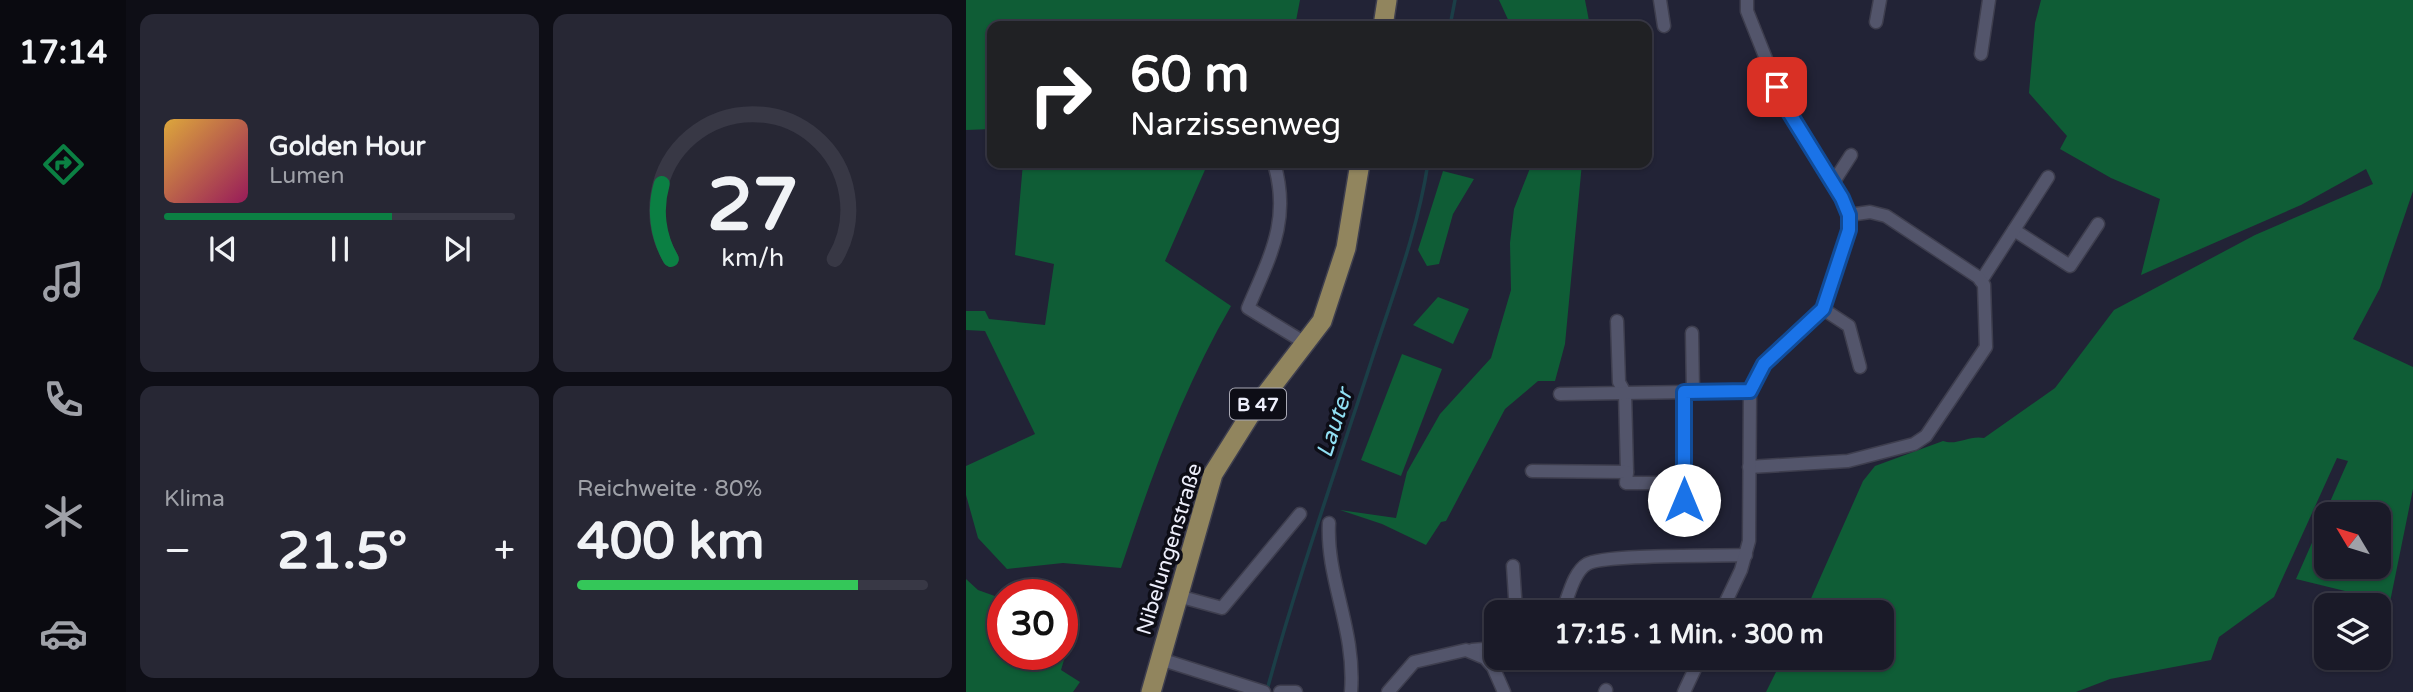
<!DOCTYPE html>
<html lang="de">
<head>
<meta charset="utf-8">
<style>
  :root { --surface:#1a1a28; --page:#272734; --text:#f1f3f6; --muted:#9fa1a8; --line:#383845; --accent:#0b8043 }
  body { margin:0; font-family:"Varela Round",sans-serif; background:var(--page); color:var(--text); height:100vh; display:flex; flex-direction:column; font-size:26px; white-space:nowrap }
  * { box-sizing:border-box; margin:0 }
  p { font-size:23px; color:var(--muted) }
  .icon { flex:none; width:38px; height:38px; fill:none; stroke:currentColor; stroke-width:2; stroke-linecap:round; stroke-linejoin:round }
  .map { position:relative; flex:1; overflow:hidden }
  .panel { display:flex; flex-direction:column; gap:14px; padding:14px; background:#0e0e16; width:840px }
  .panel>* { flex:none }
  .guide { position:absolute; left:21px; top:21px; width:665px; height:147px; border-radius:14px; box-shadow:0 2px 5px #0004,0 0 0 2px var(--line); background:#202124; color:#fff; overflow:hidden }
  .needle { width:46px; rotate:308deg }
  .controls { position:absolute; left:1348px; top:502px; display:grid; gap:14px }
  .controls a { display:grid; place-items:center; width:77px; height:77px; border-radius:14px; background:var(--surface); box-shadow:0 2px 5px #0004,0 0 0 2px var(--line); font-size:35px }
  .speed { position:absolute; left:21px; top:579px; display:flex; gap:14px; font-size:35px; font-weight:700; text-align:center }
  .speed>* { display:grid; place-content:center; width:91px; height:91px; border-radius:50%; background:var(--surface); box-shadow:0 2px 5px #0004,0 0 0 2px var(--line); line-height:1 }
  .speed .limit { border:10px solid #d22; background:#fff; color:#111 }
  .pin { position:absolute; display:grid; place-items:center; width:60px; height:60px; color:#fff; margin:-30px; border-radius:14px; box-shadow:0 4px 10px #0006 }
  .me { position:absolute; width:77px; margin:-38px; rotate:0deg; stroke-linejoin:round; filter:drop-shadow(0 0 5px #0008) }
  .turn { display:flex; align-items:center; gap:24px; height:147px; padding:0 28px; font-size:32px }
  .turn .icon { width:91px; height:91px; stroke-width:2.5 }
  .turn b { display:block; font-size:49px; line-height:60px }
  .big { font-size:52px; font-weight:700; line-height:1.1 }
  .panel .card { flex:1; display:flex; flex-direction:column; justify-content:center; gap:10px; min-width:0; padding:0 24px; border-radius:14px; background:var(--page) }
  .panel .dial { align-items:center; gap:0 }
  .dial svg { height:182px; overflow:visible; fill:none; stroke:var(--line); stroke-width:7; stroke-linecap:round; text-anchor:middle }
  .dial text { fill:var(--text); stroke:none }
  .song { display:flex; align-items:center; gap:21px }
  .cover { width:84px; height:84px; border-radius:10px; background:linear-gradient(135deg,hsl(40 70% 55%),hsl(330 70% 35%)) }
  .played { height:7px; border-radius:4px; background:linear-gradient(90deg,var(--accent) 65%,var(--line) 65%) }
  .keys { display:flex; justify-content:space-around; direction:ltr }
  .heat { display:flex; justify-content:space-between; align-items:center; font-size:38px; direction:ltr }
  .charge { height:10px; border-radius:5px; background:linear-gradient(90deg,#34c759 80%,var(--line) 0) }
  .panel .tiles { flex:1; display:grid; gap:14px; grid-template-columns:repeat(2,1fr) }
  .trip { position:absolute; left:518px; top:600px; width:410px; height:70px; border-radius:14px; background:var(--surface); box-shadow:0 2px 5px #0004,0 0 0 2px var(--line); font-weight:700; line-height:70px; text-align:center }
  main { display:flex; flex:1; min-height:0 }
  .tab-bar { display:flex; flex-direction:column; width:126px; justify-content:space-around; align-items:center; background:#0a0a10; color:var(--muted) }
  .tab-bar .icon { width:49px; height:49px }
  .tab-bar .active { color:var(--accent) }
  .tab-bar b { font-size:32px; color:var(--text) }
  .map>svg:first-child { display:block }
</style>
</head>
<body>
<main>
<nav class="tab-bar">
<b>17:14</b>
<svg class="icon active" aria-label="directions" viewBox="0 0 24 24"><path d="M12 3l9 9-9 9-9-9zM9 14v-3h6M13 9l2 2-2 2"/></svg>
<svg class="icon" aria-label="music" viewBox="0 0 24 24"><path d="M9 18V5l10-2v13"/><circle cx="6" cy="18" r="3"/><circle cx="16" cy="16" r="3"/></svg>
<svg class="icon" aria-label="phone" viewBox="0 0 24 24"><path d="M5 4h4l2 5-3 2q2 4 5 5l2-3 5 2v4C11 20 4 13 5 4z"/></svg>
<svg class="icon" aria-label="climate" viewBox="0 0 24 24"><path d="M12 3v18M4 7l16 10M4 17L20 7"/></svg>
<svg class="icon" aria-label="car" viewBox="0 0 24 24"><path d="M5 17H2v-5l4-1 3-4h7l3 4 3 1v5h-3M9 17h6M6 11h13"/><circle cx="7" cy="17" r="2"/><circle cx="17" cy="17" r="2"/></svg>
</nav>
<section class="panel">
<div class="tiles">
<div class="card">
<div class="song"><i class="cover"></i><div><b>Golden Hour</b><p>Lumen</p></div></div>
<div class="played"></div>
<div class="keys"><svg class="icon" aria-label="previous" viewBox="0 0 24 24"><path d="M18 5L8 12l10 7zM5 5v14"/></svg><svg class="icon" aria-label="pause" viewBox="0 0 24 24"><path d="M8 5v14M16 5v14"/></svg><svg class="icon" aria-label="next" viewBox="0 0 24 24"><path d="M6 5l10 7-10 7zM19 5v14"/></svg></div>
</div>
<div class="card dial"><svg viewBox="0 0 100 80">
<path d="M14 69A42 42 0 1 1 86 69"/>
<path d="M14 69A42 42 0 0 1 10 36" stroke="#0b8043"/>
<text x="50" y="56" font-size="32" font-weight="700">27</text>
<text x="50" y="72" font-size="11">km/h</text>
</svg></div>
<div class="card"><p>Klima</p>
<div class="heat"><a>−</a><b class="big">21.5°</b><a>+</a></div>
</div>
<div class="card"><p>Reichweite · 80%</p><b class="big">400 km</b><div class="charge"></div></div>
</div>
</section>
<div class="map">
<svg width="1447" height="692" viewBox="0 0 1447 692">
  <rect width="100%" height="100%" fill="#222336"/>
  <g fill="#0f5d36" fill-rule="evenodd">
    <polygon points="0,0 334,0 329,26 26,26 26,129 0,130"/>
    <polygon points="533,0 619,0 624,26 545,26"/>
    <path d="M1075 0H1447V191L1414 288 1387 339 1447 367V489L1424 602 1330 579 1382 461 1371 458 1308 597 1253 637 1245 660 1144 679 1110 692H800L817 658H915V612H839L897 481 909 466 977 441C991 446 1003 435 1018 438L1089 388 1148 310 1289 235 1407 184 1400 169 1335 205 1175 275 1194 199 1145 178 1094 149 1101 136 1063 93 1069 23ZM1360 514H1412V567H1360Z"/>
    <path d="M57 163H242L199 261 265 306C217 389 185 477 155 568L97 563 41 569 12 538 0 495V466L69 434 19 331 0 330V311H19L23 319 79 325 88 264 49 255Z"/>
    <polygon points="566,163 616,163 599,344 589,381 572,381 539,409 480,521 475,522 460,545 416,524 374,510 430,518 441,472 474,414 525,358 545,290 544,243 548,209"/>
    <polygon points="477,171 508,179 487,214 473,264 461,266 452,250"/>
    <polygon points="472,297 503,309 487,344 447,325"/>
    <polygon points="436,354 476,369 435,476 395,460"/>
    <polygon points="0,579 12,590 37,599 37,654 96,654 96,621 108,626 95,670 114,682 107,692 0,692"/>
  </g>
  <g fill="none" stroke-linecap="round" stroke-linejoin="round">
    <g stroke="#1b3e47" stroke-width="3.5">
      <polyline points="484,26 489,0"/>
      <path d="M301 690C332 577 371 467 407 356 428 292 452 229 462 163"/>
    </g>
    <defs>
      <g id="minor">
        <polyline points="694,0 698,26"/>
        <polyline points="910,22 914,0"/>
        <polyline points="1015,54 1023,0"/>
        <path d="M308 163C325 220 304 256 282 308L341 344"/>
        <polyline points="867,183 885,155"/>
        <polyline points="1048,230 1104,266 1132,224"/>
        <polyline points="1015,281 1082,177"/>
        <polyline points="857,309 883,326 894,367"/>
        <polyline points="651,321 653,382 659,393"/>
        <polyline points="726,333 727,392"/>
        <polyline points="718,392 718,483"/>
        <polyline points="659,393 661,472"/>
        <polyline points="594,394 784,391"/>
        <polyline points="783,467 882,461 948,444 960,436 1020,347 1018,285 1012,277 920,216 904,212 883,215"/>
        <polyline points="566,471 661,472 660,483 718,483 718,500 737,500"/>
        <path d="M363 523C360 580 390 629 385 692"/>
        <polyline points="547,566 550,612"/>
        <polyline points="212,596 256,608 334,514"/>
        <path d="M596 612C602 599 607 572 621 564 636 554 754 556 780 555"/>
        <polyline points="755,612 775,570 783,541 784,391 798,364 857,309 883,230 883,215 876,198 818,104 781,11 781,0"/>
        <polyline points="506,650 530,648"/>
        <polyline points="194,659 298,692"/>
        <polyline points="314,692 330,692"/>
        <polyline points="422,692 448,662 500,650 519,658 527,667 538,692"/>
        <polyline points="639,692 640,690"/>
        <polyline points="718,692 734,658"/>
      </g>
      <g id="primary">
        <polyline points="417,26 421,0"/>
        <polyline points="185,692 247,474 284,415 356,321 380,248 394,163"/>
      </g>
    </defs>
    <use href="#minor" stroke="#3e3e4e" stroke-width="15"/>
    <use href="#primary" stroke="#3e3e4e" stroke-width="22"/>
    <use href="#minor" stroke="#53556b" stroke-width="12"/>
    <use href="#primary" stroke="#91855e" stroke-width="19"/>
  </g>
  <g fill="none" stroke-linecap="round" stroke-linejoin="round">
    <defs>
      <polyline id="route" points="718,500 718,392 784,391 798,364 857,309 883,230 883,215 876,198 818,104 811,87"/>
    </defs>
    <use href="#route" stroke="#114b97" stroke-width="18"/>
    <use href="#route" stroke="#1a73e8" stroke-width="12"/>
  </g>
  <g text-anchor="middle" stroke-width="7" stroke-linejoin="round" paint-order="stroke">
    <rect fill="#0d0d16" stroke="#aaaab6" stroke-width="2" x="264" y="388.5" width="56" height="31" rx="5"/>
    <g font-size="19" font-weight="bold" fill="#edeefb">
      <text x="292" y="411">B 47</text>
    </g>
    <g font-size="21" fill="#edeefb" stroke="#0d0d16">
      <text transform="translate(203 549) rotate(-73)" y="7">Nibelungenstraße</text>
    </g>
    <g font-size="23" font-style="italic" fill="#91e0f4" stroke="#0d0d16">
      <text transform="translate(368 423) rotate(-72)" y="8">Lauter</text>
    </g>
  </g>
</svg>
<div class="controls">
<a><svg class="needle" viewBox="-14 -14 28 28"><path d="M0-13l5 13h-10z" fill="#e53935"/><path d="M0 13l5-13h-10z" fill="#9fa1a8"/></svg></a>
<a><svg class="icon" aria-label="layers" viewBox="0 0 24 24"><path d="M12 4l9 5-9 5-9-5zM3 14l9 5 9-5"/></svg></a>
</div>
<div class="speed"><div class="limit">30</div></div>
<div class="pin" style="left:811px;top:87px;background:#d93025"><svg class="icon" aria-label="arrive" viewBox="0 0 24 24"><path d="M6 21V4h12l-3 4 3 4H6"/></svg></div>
<svg class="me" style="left:718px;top:500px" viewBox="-20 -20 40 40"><circle r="19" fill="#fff"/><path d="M0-13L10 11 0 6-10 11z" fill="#1a73e8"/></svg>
<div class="trip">17:15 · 1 Min. · 300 m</div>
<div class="guide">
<div class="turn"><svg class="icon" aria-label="right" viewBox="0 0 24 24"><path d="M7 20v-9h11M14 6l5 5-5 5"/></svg><div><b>60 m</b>Narzissenweg</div></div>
</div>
</div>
</main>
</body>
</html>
